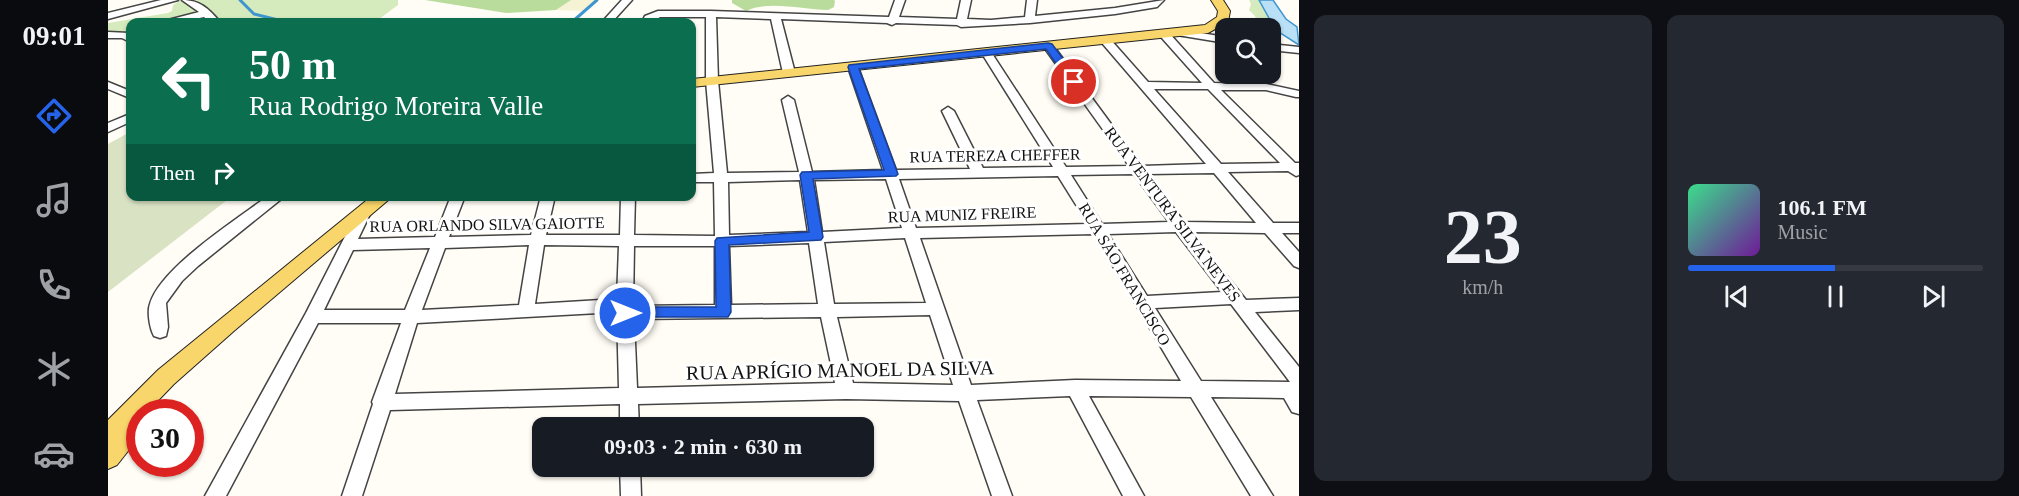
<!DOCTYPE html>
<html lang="en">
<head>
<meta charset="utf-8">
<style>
  :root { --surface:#171b24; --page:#242831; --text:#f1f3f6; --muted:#9ea1a6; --line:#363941; --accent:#2563eb }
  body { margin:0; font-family:Georgia,serif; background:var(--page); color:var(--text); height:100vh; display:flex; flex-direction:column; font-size:22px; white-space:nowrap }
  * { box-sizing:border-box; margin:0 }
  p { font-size:20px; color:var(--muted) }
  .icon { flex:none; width:33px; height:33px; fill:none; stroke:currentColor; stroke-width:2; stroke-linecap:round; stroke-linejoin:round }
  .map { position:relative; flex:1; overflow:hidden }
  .drawer { display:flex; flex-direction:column; gap:15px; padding:15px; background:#0d0f14; width:720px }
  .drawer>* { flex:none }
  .banner { position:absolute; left:18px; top:18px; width:570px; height:183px; border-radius:12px; box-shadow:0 2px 4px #0004; background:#0b6e4f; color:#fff; overflow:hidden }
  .buttons { position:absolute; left:1107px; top:18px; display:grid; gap:12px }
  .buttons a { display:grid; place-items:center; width:66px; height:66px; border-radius:12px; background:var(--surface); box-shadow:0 2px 4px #0004; font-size:30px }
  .speed { position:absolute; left:18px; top:399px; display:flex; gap:12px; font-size:30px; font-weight:700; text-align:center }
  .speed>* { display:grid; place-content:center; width:78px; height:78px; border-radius:50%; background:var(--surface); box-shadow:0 2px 4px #0004; line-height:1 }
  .speed .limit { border:9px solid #d22; background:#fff; color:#111 }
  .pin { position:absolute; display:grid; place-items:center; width:51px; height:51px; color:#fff; margin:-26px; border:3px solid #fff; border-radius:50%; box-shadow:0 2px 6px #0007 }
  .me { position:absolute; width:66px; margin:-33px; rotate:90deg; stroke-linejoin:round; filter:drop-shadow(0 0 4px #0008) }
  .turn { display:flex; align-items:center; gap:21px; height:126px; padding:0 24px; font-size:27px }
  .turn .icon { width:78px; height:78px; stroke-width:2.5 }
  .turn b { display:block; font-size:42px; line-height:51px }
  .then { display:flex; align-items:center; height:57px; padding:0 24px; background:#0003; gap:12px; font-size:22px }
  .drawer .widget { flex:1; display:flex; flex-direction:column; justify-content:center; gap:9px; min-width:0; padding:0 21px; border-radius:12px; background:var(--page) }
  .drawer .dial { align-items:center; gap:0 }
  .dial b { font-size:78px; line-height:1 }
  .song { display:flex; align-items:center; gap:18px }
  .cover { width:72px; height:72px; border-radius:9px; background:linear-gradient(135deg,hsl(150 70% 55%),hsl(280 70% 35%)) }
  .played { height:6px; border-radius:3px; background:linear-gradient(90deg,var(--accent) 50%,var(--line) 50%) }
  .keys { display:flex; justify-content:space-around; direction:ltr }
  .drawer .tiles { flex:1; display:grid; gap:15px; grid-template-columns:repeat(2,1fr) }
  .trip { position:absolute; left:424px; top:417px; width:342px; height:60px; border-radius:12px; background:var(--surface); box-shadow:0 2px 4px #0004; font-weight:700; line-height:60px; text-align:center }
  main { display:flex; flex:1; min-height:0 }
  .dock { display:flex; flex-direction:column; width:108px; justify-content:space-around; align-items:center; background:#090b0e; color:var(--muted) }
  .dock .icon { width:42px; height:42px }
  .dock .active { color:var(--accent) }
  .dock b { font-size:27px; color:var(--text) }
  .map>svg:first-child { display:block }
</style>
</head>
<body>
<main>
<nav class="dock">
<b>09:01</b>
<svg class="icon active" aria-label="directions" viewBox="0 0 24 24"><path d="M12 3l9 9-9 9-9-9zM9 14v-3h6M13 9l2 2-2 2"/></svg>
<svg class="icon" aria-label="music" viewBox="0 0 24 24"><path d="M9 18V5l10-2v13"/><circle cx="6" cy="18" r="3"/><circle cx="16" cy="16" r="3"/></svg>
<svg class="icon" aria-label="phone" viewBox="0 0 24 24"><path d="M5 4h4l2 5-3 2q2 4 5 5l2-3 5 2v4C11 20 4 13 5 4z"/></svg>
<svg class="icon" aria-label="climate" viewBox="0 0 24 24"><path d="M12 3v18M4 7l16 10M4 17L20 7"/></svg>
<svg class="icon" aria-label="car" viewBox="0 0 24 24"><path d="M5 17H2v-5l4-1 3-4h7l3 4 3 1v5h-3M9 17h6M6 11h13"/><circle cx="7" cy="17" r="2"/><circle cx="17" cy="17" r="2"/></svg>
</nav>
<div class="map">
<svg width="1191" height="496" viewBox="0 0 1191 496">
  <rect width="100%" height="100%" fill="#fffdf5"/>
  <polygon fill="#f6f3d4" points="463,0 489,0 478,11 448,10"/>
  <g fill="#d5ebbd">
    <polygon points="73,0 290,0 290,5 267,22 22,22 22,37 0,31 0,23 60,13 64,11 65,5"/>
    <polygon points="1141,0 1151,0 1162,20 1162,27 1166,29 1150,25 1147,16 1141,10 1143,4"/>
  </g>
  <g fill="#b9dc9c">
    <polygon points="317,0 463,0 448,10 398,13"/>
    <path d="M624 0H726L727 1 726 7 720 10C695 10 661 0 638 11L624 3Z"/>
  </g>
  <polygon fill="#d9e3c4" points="22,132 22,196 123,197 0,292 0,144"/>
  <polygon fill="#b9e0f7" stroke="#3f96cf" stroke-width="1.5" points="1151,0 1165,0 1178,19 1189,27 1191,45 1160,25 1162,20"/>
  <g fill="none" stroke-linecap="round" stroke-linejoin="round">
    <g stroke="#3f96cf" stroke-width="3">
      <polyline points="132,0 146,14 178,22"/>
      <polyline points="464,22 489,0"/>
    </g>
    <defs>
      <g id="minor">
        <polygon points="53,0 70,0 0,19 0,13"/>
        <path d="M74 0C92 0 101 9 112 22H102L96 17 74 22H59L60 20 91 12Z"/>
        <polygon points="514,0 524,0 504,22 494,22"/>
        <path d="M787 0H797L791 17 849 19 853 0H863L859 19 883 20 917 17 919 0H929L927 16 1007 8 1056 0 1049 7 1007 14 922 23 853 27 849 25 788 23 784 25 779 23 673 19 687 73 681 76 675 73 663 19 608 17 610 81 619 173 691 172 674 100 680 96 686 100 704 172 775 170 740 67 745 64 750 67 788 170 862 169 834 111 840 107 846 111 875 168 945 167 873 52 878 49 883 52 958 167 1021 166 935 46 936 44H944L1034 166 1098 164 994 43V39H1002L1040 82 1094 83 1053 37V33H1061L1106 83 1158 84 1191 91V97H1188L1158 90H1113L1187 163H1191V175L1188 176 1180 171 1120 172 1165 223H1191V233H1174L1191 252V268L1186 266 1157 233 1084 232 1138 300 1191 298V310L1147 312 1191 367V414L1184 412 1176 398 1103 397 1165 496H1143L1083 397 981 396 1036 496H1015L962 396 869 400 904 496H884L851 401 738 399 530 404 531 428H512V404L282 410 254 496H234L265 404 264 402 293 323H210L118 496H97L198 313 252 207 257 205 264 210 250 239 327 237 343 196H357L341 237 423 235 433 196H447L438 235H512L513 196H527L526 235 607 236 606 182H584V174L606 173 598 81V17H552L544 22H534L537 16 550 11H603L781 17ZM1046 89H1100L1172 163 1113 164ZM1106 173 1148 223 1076 222 1040 174ZM1026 174 1061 222 994 224 963 175ZM950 176 980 224 808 228 791 179ZM778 179 794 228 714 232 706 180ZM692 180 700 232 621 235 620 182ZM1068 232 1114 292 1039 296 1000 234ZM986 234 1073 381 967 380 863 385 812 238ZM797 238 818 303 726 304 716 242ZM701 243 710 304 623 305 621 246ZM421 245 411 305 314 310 337 248ZM436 245 511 246 509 299 427 304ZM526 246H607V305L525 306ZM322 248 297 310H216L245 250ZM1123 304 1182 382 1093 381 1047 308ZM509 312 511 388 287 394 309 323ZM822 315 845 385 745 383 729 317ZM713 317 727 383 529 388 526 319Z"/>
        <polygon points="1073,30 1118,37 1118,43 1069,35 1068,33"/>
        <polygon points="0,32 21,33 22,42 14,38 0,38"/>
        <polygon points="1162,44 1191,47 1191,53 1162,50"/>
        <polygon points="0,82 22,91 22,98 0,89"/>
        <polygon points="22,114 22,122 0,132 0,123"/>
        <path d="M160 196H177L90 266 74 281 58 303 60 327 58 336 52 338 46 336C42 329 39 312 42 304 52 268 129 219 160 196Z"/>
        <polygon points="512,466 532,466 533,496 513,496"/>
      </g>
      <g id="major">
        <polygon points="1103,0 1115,0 1122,11 1120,22 1100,33 584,87 584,79 1097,25 1109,17 1110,11"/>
        <polygon points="264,196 285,196 127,330 66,384 39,412 32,412 31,437 9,465 0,469 0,420 50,370"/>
      </g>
    </defs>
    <use href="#minor" stroke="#444" stroke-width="3"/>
    <use href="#major" stroke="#222" stroke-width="2"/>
    <use href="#minor" fill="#fff" fill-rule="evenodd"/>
    <use href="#major" fill="#f9d66b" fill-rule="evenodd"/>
  </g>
  <polygon fill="#2563eb" stroke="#184099" stroke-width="1.5" points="940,43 944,44 970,79 970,84 962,84 938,49 751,69 790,174 788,176 705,179 715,237 713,240 621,245 623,312 620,317 512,317 510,313 512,309 517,307 608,307 607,241 609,238 701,232 692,175 694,172 776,170 740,67 741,65"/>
  <g text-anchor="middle" stroke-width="6" stroke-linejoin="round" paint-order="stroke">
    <g font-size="16" fill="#111" stroke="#fff">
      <text transform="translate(887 155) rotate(-1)" y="6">RUA TEREZA CHEFFER</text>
      <text transform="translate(854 214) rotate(-2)" y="6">RUA MUNIZ FREIRE</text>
      <text transform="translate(1065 214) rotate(53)" y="6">RUA VENTURA SILVA NEVES</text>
      <text transform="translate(379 224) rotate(-1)" y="6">RUA ORLANDO SILVA GAIOTTE</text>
      <text transform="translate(1017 274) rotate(59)" y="6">RUA SÃO FRANCISCO</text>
    </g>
    <g font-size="20" fill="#111" stroke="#fff">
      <text transform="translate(732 370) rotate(-1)" y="7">RUA APRÍGIO MANOEL DA SILVA</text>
    </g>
  </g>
</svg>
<div class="buttons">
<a><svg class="icon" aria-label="search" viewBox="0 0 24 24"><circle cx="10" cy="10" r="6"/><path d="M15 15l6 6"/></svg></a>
</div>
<div class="speed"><div class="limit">30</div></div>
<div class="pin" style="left:966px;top:82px;background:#d93025"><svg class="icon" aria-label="arrive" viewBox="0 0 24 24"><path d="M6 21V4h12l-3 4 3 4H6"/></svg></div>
<svg class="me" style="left:517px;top:313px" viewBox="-20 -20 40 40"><circle r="17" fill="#2563eb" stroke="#fff" stroke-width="3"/><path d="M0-11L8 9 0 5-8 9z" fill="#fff"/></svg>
<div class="trip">09:03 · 2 min · 630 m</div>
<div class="banner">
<div class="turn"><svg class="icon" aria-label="left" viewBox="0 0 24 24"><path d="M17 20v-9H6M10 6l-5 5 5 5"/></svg><div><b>50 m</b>Rua Rodrigo Moreira Valle</div></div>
<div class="then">Then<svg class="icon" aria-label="right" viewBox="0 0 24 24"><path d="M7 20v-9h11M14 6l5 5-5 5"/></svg></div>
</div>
</div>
<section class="drawer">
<div class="tiles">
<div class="widget dial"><b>23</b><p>km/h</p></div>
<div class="widget">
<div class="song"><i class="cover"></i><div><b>106.1 FM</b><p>Music</p></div></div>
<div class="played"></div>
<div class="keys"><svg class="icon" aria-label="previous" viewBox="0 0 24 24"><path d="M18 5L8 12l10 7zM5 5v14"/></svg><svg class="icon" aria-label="pause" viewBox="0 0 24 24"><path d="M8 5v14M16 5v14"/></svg><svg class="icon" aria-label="next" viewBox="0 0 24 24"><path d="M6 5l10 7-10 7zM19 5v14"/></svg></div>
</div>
</div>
</section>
</main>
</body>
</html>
